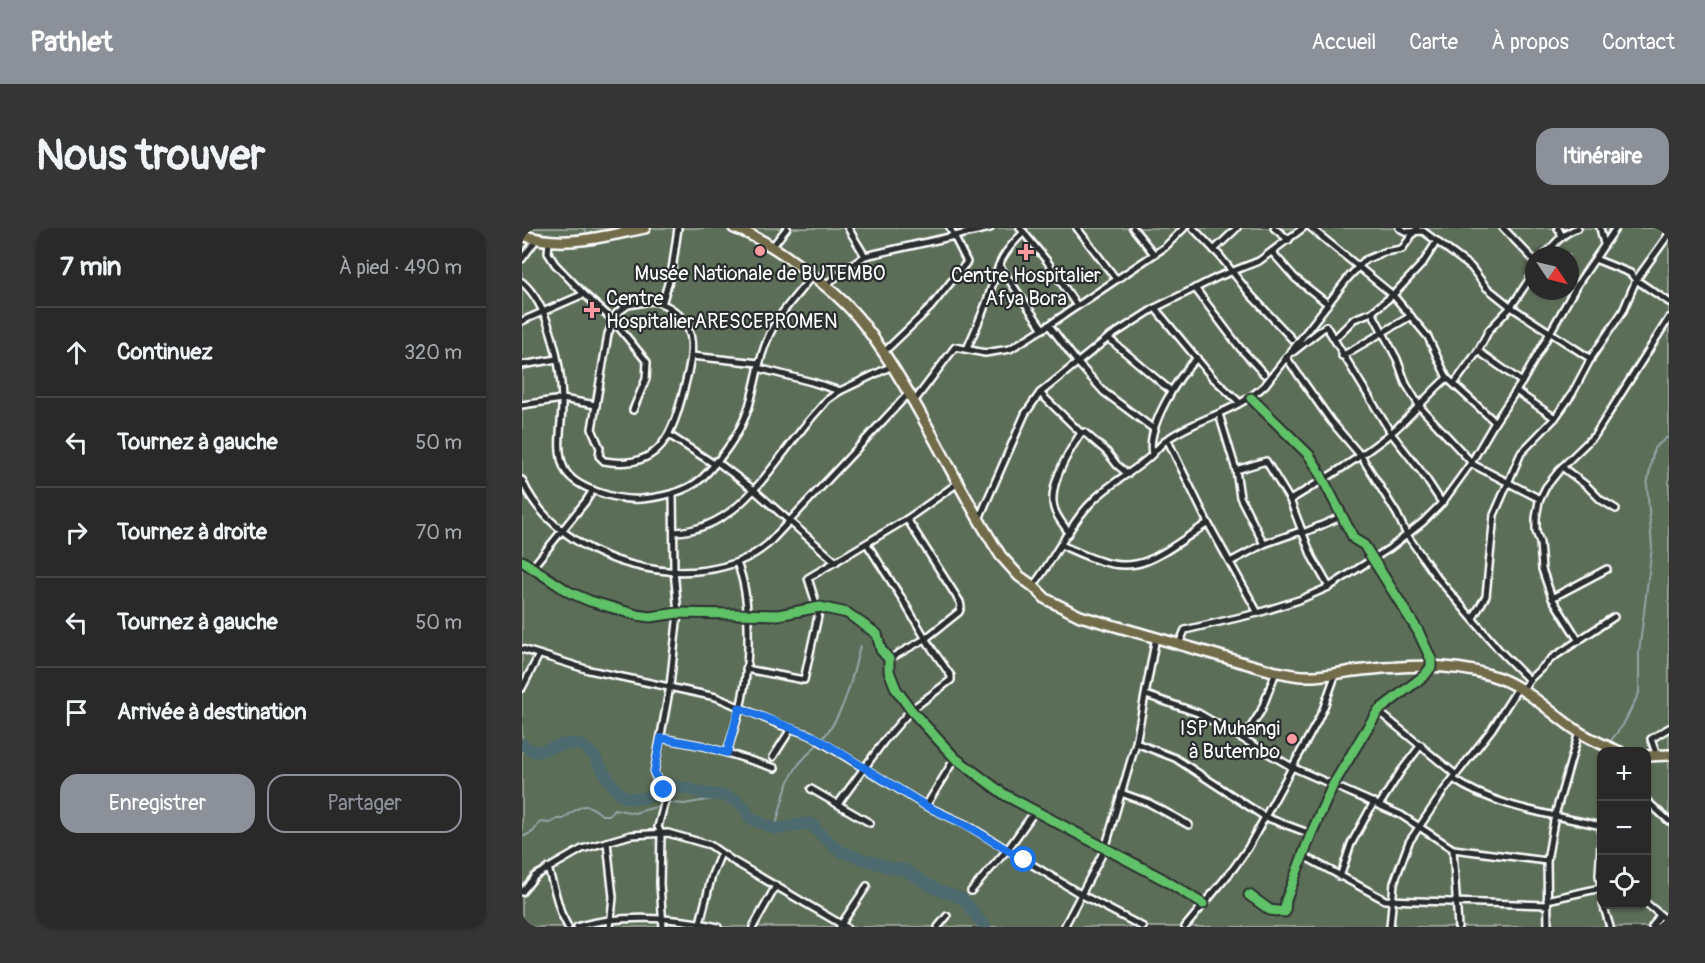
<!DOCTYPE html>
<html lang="fr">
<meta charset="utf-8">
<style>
body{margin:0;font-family:Pangolin,sans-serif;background:#363535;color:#f1f3f6}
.controls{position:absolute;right:18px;bottom:18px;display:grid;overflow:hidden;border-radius:12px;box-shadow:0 2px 4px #0004}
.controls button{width:54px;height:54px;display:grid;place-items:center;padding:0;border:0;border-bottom:2px solid #464546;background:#2a2929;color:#f1f3f6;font:30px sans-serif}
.compass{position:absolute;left:1003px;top:18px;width:54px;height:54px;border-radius:50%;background:#2a2929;box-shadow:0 2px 4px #0004;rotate:125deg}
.stop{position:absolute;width:18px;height:18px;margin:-14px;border:4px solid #1a73e8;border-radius:50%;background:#fff}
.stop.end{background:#1a73e8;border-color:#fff;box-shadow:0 2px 6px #0008}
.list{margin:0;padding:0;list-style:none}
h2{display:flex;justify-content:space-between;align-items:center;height:78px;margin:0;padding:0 24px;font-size:26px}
h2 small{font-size:20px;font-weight:400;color:#a5a6a8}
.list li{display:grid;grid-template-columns:39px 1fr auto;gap:18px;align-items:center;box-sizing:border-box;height:90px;padding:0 24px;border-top:2px solid #464546}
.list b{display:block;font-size:22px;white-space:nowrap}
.list em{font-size:20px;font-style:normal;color:#a5a6a8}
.actions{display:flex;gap:12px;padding:18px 24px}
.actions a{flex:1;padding:14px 0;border:2px solid #8c9099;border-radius:18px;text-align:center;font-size:21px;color:#8c9099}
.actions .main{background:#8c9099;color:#fff}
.icon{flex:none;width:33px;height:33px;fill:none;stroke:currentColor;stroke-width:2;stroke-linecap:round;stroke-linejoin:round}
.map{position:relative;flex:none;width:1147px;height:699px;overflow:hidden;border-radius:18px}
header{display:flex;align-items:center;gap:36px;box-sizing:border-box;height:84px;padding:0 30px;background:#8c9099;color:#fff}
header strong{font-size:28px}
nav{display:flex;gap:33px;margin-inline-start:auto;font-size:21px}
.intro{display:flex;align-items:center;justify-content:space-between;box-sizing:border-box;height:144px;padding:0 36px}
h1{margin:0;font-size:42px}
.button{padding:15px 27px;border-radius:18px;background:#8c9099;color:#fff;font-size:21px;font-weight:700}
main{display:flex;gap:36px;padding:0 36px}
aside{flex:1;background:#2a2929;border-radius:18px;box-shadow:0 2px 4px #0004}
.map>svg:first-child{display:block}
.green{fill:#5b6e58;stroke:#adb6ac;stroke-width:1.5;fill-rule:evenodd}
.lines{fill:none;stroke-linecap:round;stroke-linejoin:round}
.stream{stroke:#94a6a8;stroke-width:2}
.river{stroke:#4d6b6e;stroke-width:12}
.minor-casing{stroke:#fff;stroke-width:10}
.trunk-casing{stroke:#fff;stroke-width:14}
.minor{stroke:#2a2d2e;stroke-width:5}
.trunk{stroke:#736c4b;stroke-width:9}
.cycleway-casing{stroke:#2a2d2e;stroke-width:13}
.cycleway{stroke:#61c268;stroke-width:9}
.route{stroke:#1a73e8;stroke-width:8}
.poi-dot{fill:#ff9aa2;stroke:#2a2d2e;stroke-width:2}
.labels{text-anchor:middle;stroke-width:4.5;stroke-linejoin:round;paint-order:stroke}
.poi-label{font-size:20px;fill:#fff;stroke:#2a2d2e}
</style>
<header>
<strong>Pathlet</strong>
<nav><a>Accueil</a><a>Carte</a><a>À propos</a><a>Contact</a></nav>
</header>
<div class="intro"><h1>Nous trouver</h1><a class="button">Itinéraire</a></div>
<main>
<aside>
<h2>7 min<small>À pied · 490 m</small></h2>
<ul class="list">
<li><svg class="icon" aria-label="ahead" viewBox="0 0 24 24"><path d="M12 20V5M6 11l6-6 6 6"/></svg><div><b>Continuez</b></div><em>320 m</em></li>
<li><svg class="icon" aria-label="left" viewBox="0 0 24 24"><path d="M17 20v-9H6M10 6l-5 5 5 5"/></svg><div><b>Tournez à gauche</b></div><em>50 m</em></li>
<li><svg class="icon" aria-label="right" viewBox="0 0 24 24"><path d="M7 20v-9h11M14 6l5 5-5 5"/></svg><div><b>Tournez à droite</b></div><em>70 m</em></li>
<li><svg class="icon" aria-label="left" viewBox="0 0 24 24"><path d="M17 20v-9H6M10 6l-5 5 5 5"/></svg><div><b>Tournez à gauche</b></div><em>50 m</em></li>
<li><svg class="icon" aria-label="arrive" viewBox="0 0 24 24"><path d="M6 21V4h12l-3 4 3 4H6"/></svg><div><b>Arrivée à destination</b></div></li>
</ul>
<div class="actions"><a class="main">Enregistrer</a><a>Partager</a></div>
</aside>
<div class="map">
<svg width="1147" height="699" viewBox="0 0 1147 699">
<rect width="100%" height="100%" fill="#383737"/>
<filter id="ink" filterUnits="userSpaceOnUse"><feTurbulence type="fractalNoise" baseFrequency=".0167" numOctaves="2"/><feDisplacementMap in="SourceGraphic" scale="12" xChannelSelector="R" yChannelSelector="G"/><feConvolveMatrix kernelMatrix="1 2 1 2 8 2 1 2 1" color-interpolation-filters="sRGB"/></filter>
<g filter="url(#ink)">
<path class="green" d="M0,0H1147V699H0ZM1012,27H1048V63H1012ZM1080,524H1124V676H1080Z"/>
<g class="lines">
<g class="stream">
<polyline points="62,0 65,4 63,10"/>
<polyline points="1087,515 1101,497 1117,465 1117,425 1130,319 1125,257 1132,220 1147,208"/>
<path d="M253,601C259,580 263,554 277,536C290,521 306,508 315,489C327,467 332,442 338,418"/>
<path d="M0,609L11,604L18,594L28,595L35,591H41C58,579 62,571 80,587H87L92,581L112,585L149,575L162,576L191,571H200L205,569"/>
</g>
<path class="river" d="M0,516L13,524C25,522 42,514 54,516C89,524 80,589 135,566C140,563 145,559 151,557L184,566L200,567L214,572L223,580L228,590L253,601L289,595L292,597L293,601L317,623L369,640L383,642L412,660L441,671L463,699"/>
<g class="minor-casing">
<g id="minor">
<polyline points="326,0 343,28"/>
<polyline points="498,0 525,33 555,78"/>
<polyline points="555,0 594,51"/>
<polyline points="611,0 632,26"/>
<polyline points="671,0 698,28 727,65 770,111"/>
<polyline points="752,0 767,12"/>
<polyline points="789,0 871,67 906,109 925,150 973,194"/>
<polyline points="877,0 885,4 901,3 949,39 964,59 989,79 1069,131"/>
<polyline points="981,0 1012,32"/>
<polyline points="1036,0 1040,8"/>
<polyline points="1078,0 1082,16"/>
<polyline points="27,14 26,25 33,36 62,66 91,92 125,134 124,151 111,182"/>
<polyline points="250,19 265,0"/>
<polyline points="692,22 715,0"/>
<polyline points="750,24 773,50 806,76"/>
<path d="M1023,27C1033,15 1041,5 1056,0"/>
<polyline points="0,31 14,12"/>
<polyline points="1073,31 1108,45 1114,52 1147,74"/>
<polyline points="477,37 521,101"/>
<path d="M0,54C28,78 39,136 40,172C41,192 33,220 42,240C51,261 98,273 119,271C141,269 170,263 185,245C201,228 217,206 225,184C234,160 235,134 246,110C256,86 275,67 291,47"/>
<polyline points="303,57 343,28 468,0"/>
<polyline points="673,60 718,120 742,146"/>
<path d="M129,73C144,74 163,88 167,103C173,119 167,141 163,157C151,204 140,243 82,233L77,228L78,220L70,201L86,106L95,85L106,77Z"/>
<polyline points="140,76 150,42 156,0"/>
<polyline points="633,80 690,149 716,173"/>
<polyline points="850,84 875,131 884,156 898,179 952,237 1018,271"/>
<polyline points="0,93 62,66"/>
<polyline points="527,97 555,134 582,164 633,202"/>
<polyline points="586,110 649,163"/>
<polyline points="812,111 832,91 850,84 871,67 901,35 915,13"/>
<path d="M445,121C453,102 462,83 468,64C477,35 479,26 502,4"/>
<polyline points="956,123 1000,154"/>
<polyline points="771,124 804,98 869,205 901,246 920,275"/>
<polyline points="361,125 408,80 445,34 428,0"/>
<polyline points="169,128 237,135"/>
<polyline points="820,128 889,88"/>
<polyline points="764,129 809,193 839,228 875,286 885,307 913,347 978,423 1007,452 1000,463"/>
<polyline points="0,137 35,131"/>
<polyline points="236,140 290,154 318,163"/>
<polyline points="932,156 956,123 967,102 989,79 1012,44"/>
<polyline points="994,163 1033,190"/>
<polyline points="518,165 559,205 562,204 585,224 595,237 606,246"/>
<polyline points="391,175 433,119 463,125 488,121 527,97 643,19 662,0"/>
<polyline points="0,177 40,171 74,177"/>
<polyline points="697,186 714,242 718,269 742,316"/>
<polyline points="147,207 192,236"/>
<polyline points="645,211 686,295 736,385"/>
<path d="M630,226C624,200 656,148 675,130"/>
<polyline points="194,233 232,262 314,334"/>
<polyline points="1040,239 1065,258 1079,272 1094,281"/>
<polyline points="714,242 744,233 768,272 790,329 807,359"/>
<path d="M0,252C35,335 177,374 246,316L386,166"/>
<path d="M768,272C803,251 838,230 869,205C890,188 905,167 925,150"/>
<polyline points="457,291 503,186 518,165 586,110 633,80 696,49 737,33 781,0"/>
<path d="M152,304C213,302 243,247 278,204C286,193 296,183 305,172L318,163L370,138"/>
<path d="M547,305C542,297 535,290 532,280C526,258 547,223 559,205"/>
<path d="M539,317C562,327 588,341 614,336C635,333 668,306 686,295"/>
<polyline points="0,333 47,364 68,373 115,387 128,389 156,385 256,387 298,379 325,385 355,406 359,422 367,431 367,443 374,461 389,482 433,530 483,567 641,651 681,676"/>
<polyline points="708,334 742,316 776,304 781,305 821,288"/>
<polyline points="9,341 64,273 71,262"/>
<path d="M511,358C531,333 544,302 566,278C582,259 605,248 624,232C632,226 638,216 647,210C680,188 713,185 743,157L826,50L843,32L862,24L880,21L895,0"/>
<polyline points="1030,370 1085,341"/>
<polyline points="295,379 286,350 385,291 436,255"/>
<polyline points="951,390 964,368 972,287 999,225 1033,190 1050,166 1069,130 1101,83 1114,52 1147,6"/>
<polyline points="1057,413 1030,370 1020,341 1018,315 1014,303 1014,290 1017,273 1024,259 1040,239 1073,207 1147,90"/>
<polyline points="657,416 663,402 736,385 777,372 807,359 868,320 901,294 920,275 949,235 973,194 1000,154 1055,57 1094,0"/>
<polyline points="0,421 67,442 194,469 258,497 288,507 404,578 445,597 560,667 621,699"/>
<polyline points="367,431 403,411 437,384 439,379 438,374 385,291"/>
<polyline points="224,441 282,452 298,379"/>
<polyline points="1007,452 1030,430 1092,389"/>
<polyline points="0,460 17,427"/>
<polyline points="624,467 676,485 770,539 879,587 931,621 936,699"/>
<polyline points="856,483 934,547"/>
<path d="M139,510L182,518L205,525C210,507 216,490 220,472C228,435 230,370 215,335"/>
<polyline points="722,510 739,483 754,444"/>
<polyline points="614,515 653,530 743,589 789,606"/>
<polyline points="205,525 253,540"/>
<polyline points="1135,528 1129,511 1147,500"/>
<polyline points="251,529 269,501"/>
<path d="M931,551C975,580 1029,586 1079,598"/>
<polyline points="289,561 348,595"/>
<polyline points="599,565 627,575 667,597"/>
<polyline points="1124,572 1147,593"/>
<polyline points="316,576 362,513 389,482 429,452 429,448 408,418 379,369 345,316"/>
<polyline points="858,576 879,543 899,517"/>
<polyline points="404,578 433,530"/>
<polyline points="1080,598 1077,647 1080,667"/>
<polyline points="85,614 91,669 88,699"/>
<polyline points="931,621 1025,633"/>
<polyline points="780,627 863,672 1025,677"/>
<polyline points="26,640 39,685 46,699"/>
<polyline points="818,649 829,616 852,574"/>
<polyline points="449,663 486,621 513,583"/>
<polyline points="0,664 13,648 60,621 109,607 146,605 188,617 211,633 324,699"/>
<polyline points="727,667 748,682 763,684 764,672 789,606 811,557 841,507 856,483 903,447 909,439 909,431 896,403 842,317 832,311 794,238 787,227 729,170"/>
<polyline points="1025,672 1079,660"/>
<polyline points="1124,675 1147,694"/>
<polyline points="1081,676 1088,699"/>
<polyline points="318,698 345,658"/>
<path d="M55,699C95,686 156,689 196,699"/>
<polyline points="141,699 138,656 139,605 136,599 144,569 132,545 148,458 156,385 152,342 151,265"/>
<polyline points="177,699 190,647 199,625"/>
<polyline points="231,699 254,658"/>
<polyline points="416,699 425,688"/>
<polyline points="542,699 583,621 614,515 634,409"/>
<polyline points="663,699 711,641 726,620 795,494 802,479 814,445"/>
<polyline points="868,699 872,655 887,614 923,561 970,501 996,460"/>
<polyline points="1026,699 1025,633 1033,587 1057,504"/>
<polyline points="1130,699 1138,687"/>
</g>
</g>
<g class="trunk-casing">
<g id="trunk">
<path d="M212,0C235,8 255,21 275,36C299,53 324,73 342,97C396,168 430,253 479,328L497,348L511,358L524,371L558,388L754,444C763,445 773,448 782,448C798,449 815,445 832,443C876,438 926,434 968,447C1003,457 1028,485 1057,504C1070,512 1084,518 1098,524"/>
<path d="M0,7C42,21 82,8 123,0"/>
<polyline points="1124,528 1147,527"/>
</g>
</g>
<use href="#minor" class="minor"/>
<use href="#trunk" class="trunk"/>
<g class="cycleway-casing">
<g id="cycleway">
<polyline points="0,333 47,364 68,373 115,387 128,389 156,385 256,387 298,379 325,385 355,406 359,422 367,431 367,443 374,461 389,482 433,530 483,567 641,651 681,676"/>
<polyline points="727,667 748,682 763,684 764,672 789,606 811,557 841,507 856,483 903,447 909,439 909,431 896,403 842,317 832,311 794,238 787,227 729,170"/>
</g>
</g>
<use href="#cycleway" class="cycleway"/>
</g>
</g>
<g class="lines" filter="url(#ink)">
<polyline class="route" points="142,562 132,545 139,510 182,518 205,525 217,480 293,509 404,578 444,597 502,632"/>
</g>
<g class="poi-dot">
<circle cx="238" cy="23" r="6"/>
<path d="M501 15h6v6h6v6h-6v6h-6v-6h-6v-6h6z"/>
<path d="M67 73h6v6h6v6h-6v6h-6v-6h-6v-6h6z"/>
<circle cx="770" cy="511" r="6"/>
</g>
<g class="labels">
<g class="poi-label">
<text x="238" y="52">Musée Nationale de BUTEMBO</text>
<text x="504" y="54">Centre Hospitalier<tspan x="504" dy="23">Afya Bora</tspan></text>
<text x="84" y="77" text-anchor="start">Centre<tspan x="84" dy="23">HospitalierARESCEPROMEN</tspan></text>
<text x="758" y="507" text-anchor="end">ISP Muhangi<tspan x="758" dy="23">à Butembo</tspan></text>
</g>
</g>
</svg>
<div class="controls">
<button>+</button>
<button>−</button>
<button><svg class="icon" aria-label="locate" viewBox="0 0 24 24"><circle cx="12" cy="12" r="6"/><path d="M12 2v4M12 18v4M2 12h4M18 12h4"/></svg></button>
</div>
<svg class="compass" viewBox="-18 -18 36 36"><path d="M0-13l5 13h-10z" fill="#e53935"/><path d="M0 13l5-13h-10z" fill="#a5a6a8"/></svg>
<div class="stop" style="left:502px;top:632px"></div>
<div class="stop end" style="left:142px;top:562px"></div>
</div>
</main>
